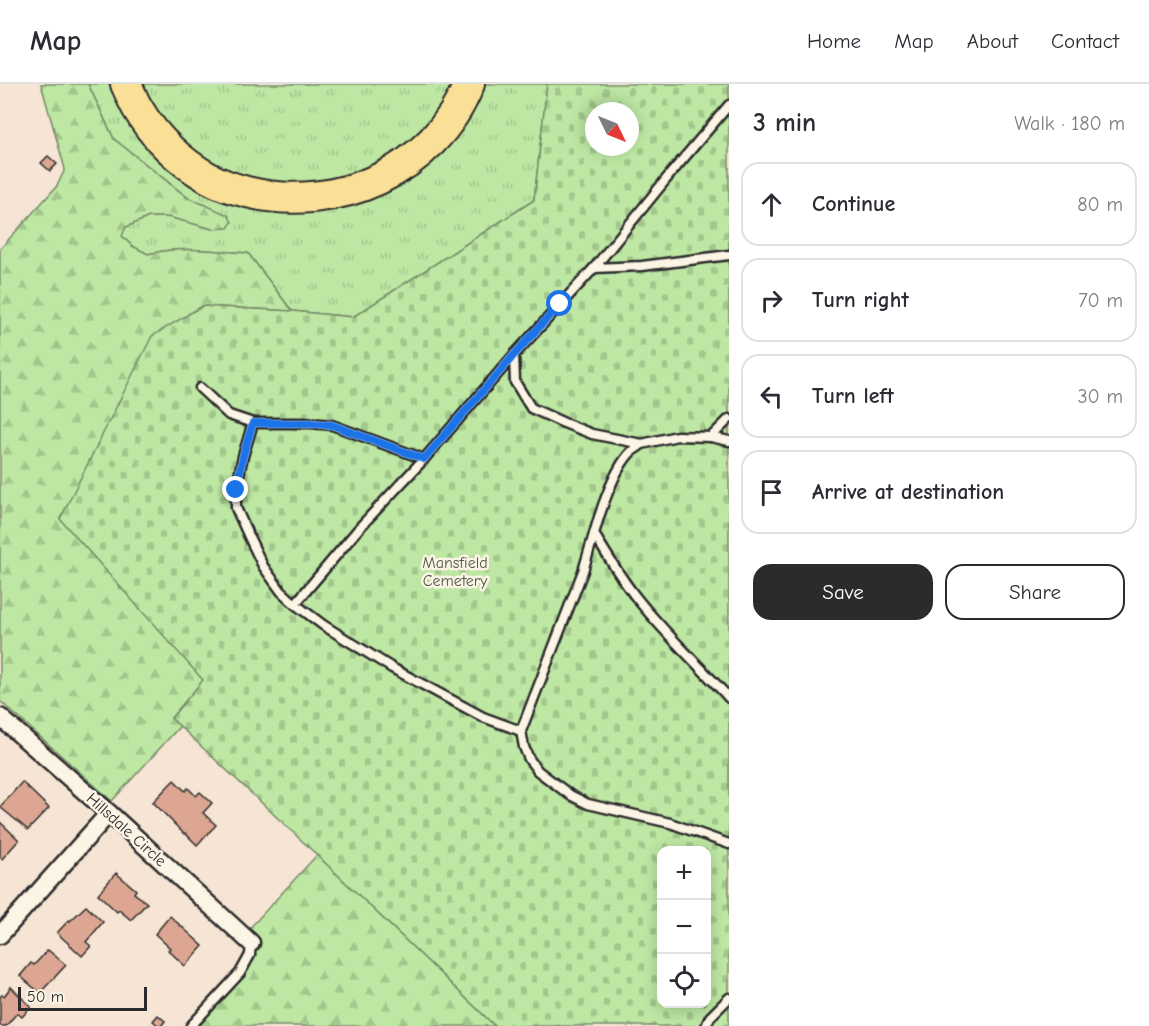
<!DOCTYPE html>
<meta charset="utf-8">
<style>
body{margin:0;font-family:"Comic Neue",sans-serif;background:#f2f2f3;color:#2b2b33}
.controls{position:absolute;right:18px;bottom:18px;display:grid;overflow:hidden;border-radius:12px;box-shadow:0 3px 15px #0003}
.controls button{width:54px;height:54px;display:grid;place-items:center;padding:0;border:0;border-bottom:2px solid #e1e1e2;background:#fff;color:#2b2b33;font:30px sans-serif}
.compass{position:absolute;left:585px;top:18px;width:54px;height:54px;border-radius:50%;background:#fff;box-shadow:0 3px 15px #0003;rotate:133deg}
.scale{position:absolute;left:18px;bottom:15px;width:129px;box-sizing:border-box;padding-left:6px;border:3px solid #2b2b2b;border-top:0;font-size:16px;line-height:21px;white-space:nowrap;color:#2b2b2b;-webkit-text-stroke:4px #fcf5e5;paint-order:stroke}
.stop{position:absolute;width:18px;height:18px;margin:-14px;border:4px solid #1a73e8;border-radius:50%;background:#fff}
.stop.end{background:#1a73e8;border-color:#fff;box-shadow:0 2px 6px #0008}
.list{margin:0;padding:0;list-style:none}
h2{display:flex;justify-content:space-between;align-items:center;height:78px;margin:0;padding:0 24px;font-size:26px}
h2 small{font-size:20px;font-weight:400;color:#7c7c81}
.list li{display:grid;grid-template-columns:39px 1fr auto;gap:18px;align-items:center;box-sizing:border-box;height:84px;margin:0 12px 12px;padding:0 12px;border:2px solid #e1e1e2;border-radius:18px}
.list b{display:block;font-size:22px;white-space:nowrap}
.list em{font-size:20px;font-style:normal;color:#7c7c81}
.actions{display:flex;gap:12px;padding:18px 24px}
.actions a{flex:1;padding:14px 0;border:2px solid #2b2b2b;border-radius:18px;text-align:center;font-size:21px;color:#2b2b2b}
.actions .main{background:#2b2b2b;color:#fff}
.icon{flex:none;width:33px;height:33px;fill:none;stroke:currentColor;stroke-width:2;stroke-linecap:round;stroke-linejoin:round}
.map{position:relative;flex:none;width:729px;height:942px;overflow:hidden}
header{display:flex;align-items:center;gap:36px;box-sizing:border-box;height:84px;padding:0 30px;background:#fff;border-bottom:2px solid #e1e1e2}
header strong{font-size:28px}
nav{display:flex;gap:33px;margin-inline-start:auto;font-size:21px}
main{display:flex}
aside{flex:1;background:#fff}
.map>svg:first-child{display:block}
.grass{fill:url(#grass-tufts);stroke:#748967;stroke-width:1.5}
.forest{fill:url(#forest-firs);stroke:#748967;stroke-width:1.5}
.cemetery{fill:url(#cemetery-stones);stroke:#748967;stroke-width:1.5;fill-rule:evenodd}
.building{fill:#dca692;stroke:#2b2b2b;stroke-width:1.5}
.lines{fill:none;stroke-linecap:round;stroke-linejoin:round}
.lane-casing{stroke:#2b2b2b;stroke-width:13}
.street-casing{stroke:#2b2b2b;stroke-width:21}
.highway-casing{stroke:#2b2b2b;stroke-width:34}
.lane{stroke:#fcf5e5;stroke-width:8}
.street{stroke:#fcf5e5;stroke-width:16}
.highway{stroke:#fadf96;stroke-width:30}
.route{stroke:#1a73e8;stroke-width:8}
.labels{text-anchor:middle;stroke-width:5;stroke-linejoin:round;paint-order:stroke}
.park-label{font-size:16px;fill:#505a49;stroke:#fcf5e5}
.street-label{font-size:16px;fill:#2b2b2b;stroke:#fcf5e5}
</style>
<header>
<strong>Map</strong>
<nav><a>Home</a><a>Map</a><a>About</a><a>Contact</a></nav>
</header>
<main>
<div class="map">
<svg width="729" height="942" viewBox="0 0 729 942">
<defs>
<pattern id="grass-tufts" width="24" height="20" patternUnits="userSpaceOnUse" patternTransform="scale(1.5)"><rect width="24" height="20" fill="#bde7a3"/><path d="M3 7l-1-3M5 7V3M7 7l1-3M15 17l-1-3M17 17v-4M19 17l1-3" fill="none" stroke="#a3c68c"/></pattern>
<pattern id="forest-firs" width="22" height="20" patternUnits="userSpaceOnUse" patternTransform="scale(1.5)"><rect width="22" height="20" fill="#bde7a3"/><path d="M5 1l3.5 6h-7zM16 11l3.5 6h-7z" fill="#a3c68c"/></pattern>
<pattern id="cemetery-stones" width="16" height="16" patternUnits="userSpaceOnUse" patternTransform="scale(1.5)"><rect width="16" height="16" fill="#bde7a3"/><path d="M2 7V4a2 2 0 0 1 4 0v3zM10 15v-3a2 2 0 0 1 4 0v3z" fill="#a3c68c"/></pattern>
</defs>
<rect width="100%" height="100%" fill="#f6e5d4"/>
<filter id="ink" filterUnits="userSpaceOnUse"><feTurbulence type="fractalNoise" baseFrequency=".0167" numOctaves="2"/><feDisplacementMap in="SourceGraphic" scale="12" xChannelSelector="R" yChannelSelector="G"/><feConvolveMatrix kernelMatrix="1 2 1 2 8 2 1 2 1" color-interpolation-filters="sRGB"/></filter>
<g filter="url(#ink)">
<path class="grass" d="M88,0H547L534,116L353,233L292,227L248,169C215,167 180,162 148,170L132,162L121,151L126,143L149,133H168L213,145L227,131L187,113L114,55Z"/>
<g class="forest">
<path d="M41,0H88L114,55L187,113L228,131L232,138L228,144L213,145L168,133H149L126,143L122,152L132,162L148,170C180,162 215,167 248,169L292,227L202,222L60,435L204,596L171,634L180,642L112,717L0,617V165L57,102L65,85Z"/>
<polygon points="317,771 495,942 192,942 252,871 247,847"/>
</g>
<path class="cemetery" d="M547,0H729V942H495L317,771L171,634L203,596L60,435L152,252L202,222L292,227L353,233L534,116ZM594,27H630V63H594ZM662,766H706V920H662Z"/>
<g class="building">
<polygon points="48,72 57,80 50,87 41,79"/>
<polygon points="174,696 185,707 188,704 196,712 200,708 212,719 203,729 216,741 197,761 185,749 184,750 153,718"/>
<polygon points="22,698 49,724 28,746 0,723"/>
<polygon points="0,738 19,756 2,775 0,773"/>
<polygon points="116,789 136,806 134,809 147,819 131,836 119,826 117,828 98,810"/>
<polygon points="86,822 103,838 86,858 91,862 82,872 57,849 69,836 70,837"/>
<polygon points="170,832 203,862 185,882 168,866 170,864 155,850"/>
<polygon points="48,866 66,881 40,909 20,892 31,879 34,881"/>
<polygon points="11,903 31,923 22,933 17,929 6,942 0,942 0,913 2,911 4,912"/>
<polygon points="158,931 165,937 161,942 159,942 153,937"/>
</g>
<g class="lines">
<g class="lane-casing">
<g id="lane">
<polyline points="594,184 672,88 729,21"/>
<polyline points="514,271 515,298 531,324 564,339 592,350 642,360 677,352 711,353 729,335"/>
<polyline points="200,304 229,331 253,339 243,372 236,406 236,424 250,455 263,482 281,507 295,520 323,541 392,584 483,633 521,647"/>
<polyline points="253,339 311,339 332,341 424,375 514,271 594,184 642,182 729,171"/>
<polyline points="711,353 729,357"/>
<path d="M642,360C639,363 634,365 631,368C614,385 600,428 594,450C607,471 620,493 635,512C663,548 698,580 729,614"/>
<polyline points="594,450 583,487 521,647 524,663 529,675 538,687 570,711 588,720 670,739 729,760"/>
<polyline points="295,520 361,442 424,375"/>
<polyline points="191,942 240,889 250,871 251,859"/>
<polyline points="706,942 710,933 729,914"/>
</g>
</g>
<g class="street-casing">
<g id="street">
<polyline points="0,633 109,729 251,859"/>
<polyline points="0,851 109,729"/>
</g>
</g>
<g class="highway-casing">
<path id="highway" d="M126,0C130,8 133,17 138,25C154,53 180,78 209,94C220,100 235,105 247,108C336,130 434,88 469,0"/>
</g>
<use href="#lane" class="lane"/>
<use href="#street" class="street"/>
<use href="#highway" class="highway"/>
</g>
</g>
<g class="lines" filter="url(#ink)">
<polyline class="route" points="236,406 243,372 253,339 311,339 332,341 424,375 514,271 560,220"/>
</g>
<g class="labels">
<g class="park-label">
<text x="455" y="484">Mansfield<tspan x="455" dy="18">Cemetery</tspan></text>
</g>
<g class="street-label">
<text transform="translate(127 745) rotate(42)" y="6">Hillsdale Circle</text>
</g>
</g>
</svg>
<div class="controls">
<button>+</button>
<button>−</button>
<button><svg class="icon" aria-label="locate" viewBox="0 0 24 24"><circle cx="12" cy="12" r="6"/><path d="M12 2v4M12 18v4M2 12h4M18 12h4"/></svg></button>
</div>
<svg class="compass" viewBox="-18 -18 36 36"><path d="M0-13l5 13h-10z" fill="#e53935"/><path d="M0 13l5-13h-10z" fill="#7c7c81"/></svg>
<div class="scale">50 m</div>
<div class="stop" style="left:560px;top:220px"></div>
<div class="stop end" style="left:236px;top:406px"></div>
</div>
<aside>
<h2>3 min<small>Walk · 180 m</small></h2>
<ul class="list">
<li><svg class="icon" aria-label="ahead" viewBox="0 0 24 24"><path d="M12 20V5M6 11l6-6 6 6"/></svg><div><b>Continue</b></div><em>80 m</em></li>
<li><svg class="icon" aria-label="right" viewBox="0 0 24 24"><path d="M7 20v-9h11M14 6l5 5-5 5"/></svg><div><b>Turn right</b></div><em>70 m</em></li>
<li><svg class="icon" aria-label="left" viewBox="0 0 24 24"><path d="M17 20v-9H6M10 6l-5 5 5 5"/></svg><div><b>Turn left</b></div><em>30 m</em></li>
<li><svg class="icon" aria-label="arrive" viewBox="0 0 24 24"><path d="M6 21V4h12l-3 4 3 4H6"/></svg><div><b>Arrive at destination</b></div></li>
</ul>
<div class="actions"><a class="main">Save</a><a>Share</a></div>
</aside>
</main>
